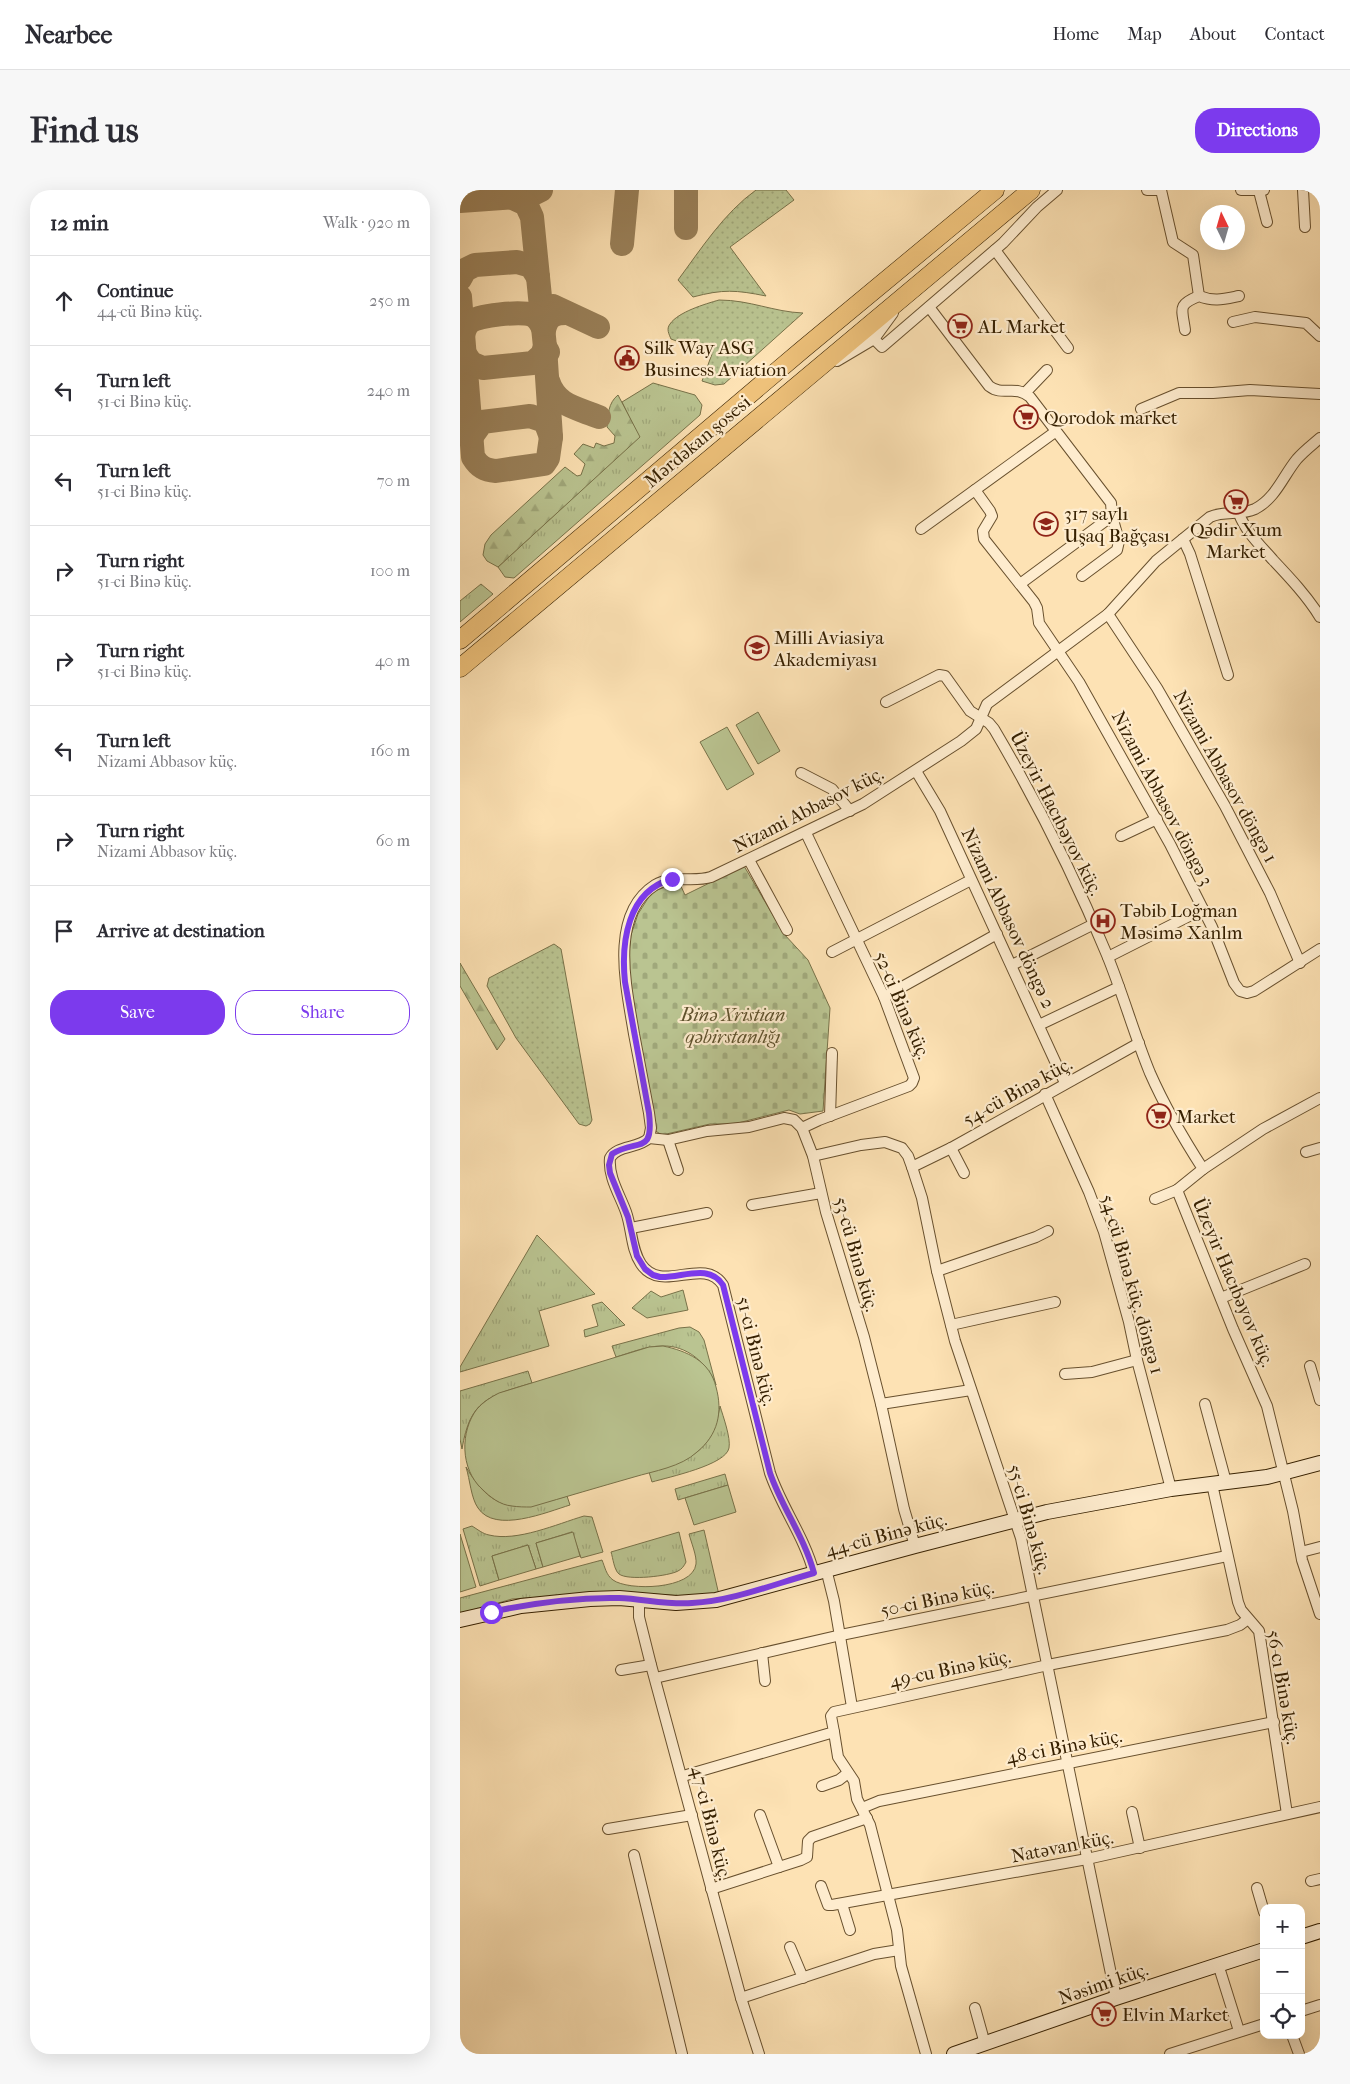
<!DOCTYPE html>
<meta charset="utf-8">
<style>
body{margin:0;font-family:"IM FELL French Canon",serif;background:#f7f7f7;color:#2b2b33}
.controls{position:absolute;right:15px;bottom:15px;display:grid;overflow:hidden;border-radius:10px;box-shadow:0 5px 20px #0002}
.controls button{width:45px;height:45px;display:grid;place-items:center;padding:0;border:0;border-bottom:1px solid #e1e1e2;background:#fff;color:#2b2b33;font:25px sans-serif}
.compass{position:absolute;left:740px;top:15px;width:45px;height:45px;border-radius:50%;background:#fff;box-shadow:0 5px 20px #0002;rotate:355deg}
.stop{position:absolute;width:15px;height:15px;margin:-11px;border:4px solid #7c3aed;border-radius:50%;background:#fff}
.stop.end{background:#7c3aed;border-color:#fff;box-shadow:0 1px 5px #0008}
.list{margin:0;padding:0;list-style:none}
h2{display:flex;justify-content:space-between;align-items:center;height:65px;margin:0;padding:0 20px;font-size:21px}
h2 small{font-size:16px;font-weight:400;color:#7c7c81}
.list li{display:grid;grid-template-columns:32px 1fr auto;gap:15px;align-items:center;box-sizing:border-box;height:90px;padding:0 20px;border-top:1px solid #e1e1e2}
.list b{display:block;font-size:19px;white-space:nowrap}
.list p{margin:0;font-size:16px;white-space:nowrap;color:#7c7c81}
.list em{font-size:16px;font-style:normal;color:#7c7c81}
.actions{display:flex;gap:10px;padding:15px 20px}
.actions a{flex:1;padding:11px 0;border:1px solid #7c3aed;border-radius:20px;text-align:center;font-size:18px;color:#7c3aed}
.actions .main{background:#7c3aed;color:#fff}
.icon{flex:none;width:28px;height:28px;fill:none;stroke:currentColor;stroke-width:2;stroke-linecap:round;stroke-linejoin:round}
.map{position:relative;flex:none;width:860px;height:1864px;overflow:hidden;border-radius:20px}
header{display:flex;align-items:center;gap:30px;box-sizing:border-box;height:70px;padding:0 25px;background:#fff;border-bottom:1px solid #e1e1e2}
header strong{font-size:24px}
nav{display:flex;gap:28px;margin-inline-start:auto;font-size:18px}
.intro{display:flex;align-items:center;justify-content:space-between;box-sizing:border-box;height:120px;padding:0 30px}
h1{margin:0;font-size:35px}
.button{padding:12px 22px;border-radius:20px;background:#7c3aed;color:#fff;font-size:18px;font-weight:700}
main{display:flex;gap:30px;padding:0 30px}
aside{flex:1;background:#fff;border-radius:20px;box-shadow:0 5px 20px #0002}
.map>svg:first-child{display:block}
.grass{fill:url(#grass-tufts);stroke:#787249}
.forest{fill:url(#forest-firs);stroke:#787249}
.cemetery{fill:url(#cemetery-stones);stroke:#787249}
.park{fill:url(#park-dots);stroke:#787249}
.pitch{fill:#bac491;stroke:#787249}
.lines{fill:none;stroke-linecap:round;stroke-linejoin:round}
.taxiway{stroke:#9a815a;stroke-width:24}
.street-casing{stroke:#68502e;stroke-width:12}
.secondary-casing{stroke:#362001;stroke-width:16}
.highway-casing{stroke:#362001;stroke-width:19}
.street{stroke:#feecce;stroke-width:10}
.secondary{stroke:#feecce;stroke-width:14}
.highway{stroke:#eec17a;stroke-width:18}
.route{stroke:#7c3aed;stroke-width:6}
.labels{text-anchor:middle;stroke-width:4.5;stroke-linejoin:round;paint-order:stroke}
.poi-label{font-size:19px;fill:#362001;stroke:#feecce;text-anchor:start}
.street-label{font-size:19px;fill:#362001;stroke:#feecce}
.park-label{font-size:19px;font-style:italic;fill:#5e512c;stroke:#feecce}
</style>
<header>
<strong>Nearbee</strong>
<nav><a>Home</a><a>Map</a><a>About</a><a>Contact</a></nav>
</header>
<div class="intro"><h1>Find us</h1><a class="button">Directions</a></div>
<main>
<aside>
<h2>12 min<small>Walk · 920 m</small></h2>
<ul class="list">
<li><svg class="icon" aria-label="ahead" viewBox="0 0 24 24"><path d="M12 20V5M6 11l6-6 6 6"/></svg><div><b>Continue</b><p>44-cü Binə küç.</p></div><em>250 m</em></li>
<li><svg class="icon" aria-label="left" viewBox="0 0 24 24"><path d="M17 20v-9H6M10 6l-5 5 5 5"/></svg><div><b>Turn left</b><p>51-ci Binə küç.</p></div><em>240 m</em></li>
<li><svg class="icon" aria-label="left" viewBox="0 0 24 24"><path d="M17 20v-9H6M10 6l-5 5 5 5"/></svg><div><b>Turn left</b><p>51-ci Binə küç.</p></div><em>70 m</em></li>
<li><svg class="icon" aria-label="right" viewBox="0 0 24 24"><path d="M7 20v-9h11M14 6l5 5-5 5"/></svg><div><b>Turn right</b><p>51-ci Binə küç.</p></div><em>100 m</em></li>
<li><svg class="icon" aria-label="right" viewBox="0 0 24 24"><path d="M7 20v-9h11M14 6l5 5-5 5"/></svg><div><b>Turn right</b><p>51-ci Binə küç.</p></div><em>40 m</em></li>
<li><svg class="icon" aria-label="left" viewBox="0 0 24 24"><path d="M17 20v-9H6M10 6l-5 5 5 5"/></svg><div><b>Turn left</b><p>Nizami Abbasov küç.</p></div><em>160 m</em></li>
<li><svg class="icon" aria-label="right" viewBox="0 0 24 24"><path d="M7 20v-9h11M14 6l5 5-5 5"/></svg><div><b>Turn right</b><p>Nizami Abbasov küç.</p></div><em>60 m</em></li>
<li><svg class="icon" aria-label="arrive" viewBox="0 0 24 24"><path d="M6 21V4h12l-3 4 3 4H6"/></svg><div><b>Arrive at destination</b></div></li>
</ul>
<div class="actions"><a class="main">Save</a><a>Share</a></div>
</aside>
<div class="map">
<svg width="860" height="1864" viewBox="0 0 860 1864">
<defs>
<pattern id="grass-tufts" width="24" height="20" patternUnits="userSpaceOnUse" patternTransform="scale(1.25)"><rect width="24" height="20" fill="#bac491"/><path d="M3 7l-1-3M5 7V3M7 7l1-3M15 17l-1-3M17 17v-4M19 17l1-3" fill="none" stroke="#a0a87b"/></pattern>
<pattern id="forest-firs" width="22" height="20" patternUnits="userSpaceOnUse" patternTransform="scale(1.25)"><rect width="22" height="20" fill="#bac491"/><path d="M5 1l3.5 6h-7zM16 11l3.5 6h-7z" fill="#a0a87b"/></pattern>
<pattern id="cemetery-stones" width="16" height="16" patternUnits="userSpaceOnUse" patternTransform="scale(1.25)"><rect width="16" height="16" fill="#bac491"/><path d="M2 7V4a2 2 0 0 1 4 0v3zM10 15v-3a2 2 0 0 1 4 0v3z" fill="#a0a87b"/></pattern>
<pattern id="park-dots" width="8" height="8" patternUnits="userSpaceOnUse" patternTransform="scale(1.25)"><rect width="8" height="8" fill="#bac491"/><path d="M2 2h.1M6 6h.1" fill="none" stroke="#a0a87b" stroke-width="1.8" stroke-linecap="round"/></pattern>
</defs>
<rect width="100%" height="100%" fill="#fde2b4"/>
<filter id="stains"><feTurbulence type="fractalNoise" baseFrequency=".004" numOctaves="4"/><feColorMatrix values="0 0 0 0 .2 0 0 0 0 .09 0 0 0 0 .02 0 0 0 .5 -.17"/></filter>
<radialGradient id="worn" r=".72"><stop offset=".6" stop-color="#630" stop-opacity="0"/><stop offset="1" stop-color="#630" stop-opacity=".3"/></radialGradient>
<g class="grass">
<polygon points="193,193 235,205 242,215 240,225 54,388 45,387 38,377 179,247 162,212"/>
<polygon points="21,394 33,404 0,432 0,411"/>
<polygon points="77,1045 135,1104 79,1121 89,1156 0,1182 0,1177"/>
<polygon points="223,1100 228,1120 187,1128 172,1118 191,1101 201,1107"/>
<polygon points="142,1112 165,1135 125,1147 124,1140 138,1136 132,1115"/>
<path d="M230,1137L239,1142L244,1150L256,1195C247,1173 227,1155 202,1156C186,1156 170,1163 156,1167L152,1156L219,1138Z"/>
<path d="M68,1181L72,1193C28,1206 10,1210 2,1259L0,1249V1201Z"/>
<path d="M260,1216C263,1226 271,1248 269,1258C266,1275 209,1287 192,1292L189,1282C231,1270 252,1262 260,1216Z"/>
<path d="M6,1277C35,1326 59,1320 107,1306L110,1315C87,1322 35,1344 18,1318C11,1308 10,1290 6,1277Z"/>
<polygon points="265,1284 268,1295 218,1310 215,1299"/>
<path d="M124,1326L132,1327L143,1362L121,1368L112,1342L76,1353L83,1377L76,1379L68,1355L32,1366L39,1390L20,1396L3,1339L12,1336C17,1339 23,1344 29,1345C57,1352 97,1334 124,1326Z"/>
<path d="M244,1340L259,1405L227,1406L159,1402L52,1409L0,1424V1408L142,1370C145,1377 146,1385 153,1390C168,1401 233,1400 236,1374C237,1366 231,1352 229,1344Z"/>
<path d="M219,1342L226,1372C224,1376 222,1379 218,1381C209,1386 168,1391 159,1384C154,1380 153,1368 151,1362Z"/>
</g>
<g class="forest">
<path d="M158,205L180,247L38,377L27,371L23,365L25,354L31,345L105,277L117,286L121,285L125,274L114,264L123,254L134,258L136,253L144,256L154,253L155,246L147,237C148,225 148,213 158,205Z"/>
<polygon points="0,773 45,849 37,860 0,796"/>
</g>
<polygon class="cemetery" points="284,676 324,744 348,770 370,818 363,921 340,924 329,920 274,934 250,934 202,945 194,940 169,789 169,763 171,745 178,724 192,702 219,692 225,705"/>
<g class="park">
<path d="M296,0H326L334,10L270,57L306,106C276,100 263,99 233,107L218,90C241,59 264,23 296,0Z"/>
<path d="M259,110C290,110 314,122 343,123L264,194L255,195L242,191L252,164L211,149C209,144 206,139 210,134C218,122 245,114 259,110Z"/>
<polygon points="94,754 101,759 132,930 130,934 126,936 119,934 56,848 27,796 29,788"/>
</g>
<g class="pitch">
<polygon points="298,522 320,561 298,574 276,535"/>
<polygon points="267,537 294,584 267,600 240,552"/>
<path d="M203,1156C227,1161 250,1171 256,1197C263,1222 258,1245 237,1262C221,1277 194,1281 174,1287C139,1297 105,1307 71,1317C65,1317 58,1317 52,1316C40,1315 30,1307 22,1299C0,1279 0,1241 17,1219C23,1212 31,1207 39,1203L189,1157Z"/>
<polygon points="268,1295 276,1322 234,1335 225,1308"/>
<polygon points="113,1342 120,1366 83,1377 76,1353"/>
<polygon points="0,1344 16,1397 0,1402"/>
<polygon points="68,1355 76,1379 39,1390 32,1366"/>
</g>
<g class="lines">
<g class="taxiway">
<polyline points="226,0 226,38"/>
<polyline points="0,11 69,6 81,0"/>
<polyline points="162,54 167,0"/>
<polyline points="0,89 5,80 15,75 57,72 71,76 78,87"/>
<path d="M0,107L13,267C19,277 25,280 36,281L84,274L88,268L91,247L85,157L72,27L66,14L53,8"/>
<polyline points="93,116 138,137"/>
<path d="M3,146C4,141 5,136 10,132C18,125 61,121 72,125C79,128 81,134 84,140C87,127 93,123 106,123"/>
<polyline points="3,169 4,163 11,173 23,178 73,173 82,165 85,157 88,162"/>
<path d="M88,191C96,216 117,218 139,227"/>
<polyline points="6,239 12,246 22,232 70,226 85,231 91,247"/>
</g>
<g class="street-casing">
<g id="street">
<polyline points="687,0 697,0"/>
<polyline points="701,0 713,52 733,65 739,106"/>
<polyline points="781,0 804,0"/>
<polyline points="843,0 845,37"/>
<polyline points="799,1 807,32"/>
<polyline points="535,60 608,158"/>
<path d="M469,117L529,196C543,207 555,194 570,207L651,313L652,326L560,394"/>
<polyline points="773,132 795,127 846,133 860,146"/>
<path d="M725,140C722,118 717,115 739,106C754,112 764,109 779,106"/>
<polyline points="414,149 422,157 543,53 577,17 597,0"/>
<polyline points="377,171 414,149 433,123"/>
<polyline points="565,203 587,180"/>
<polyline points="681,219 719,203 753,203 790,200 860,204"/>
<polyline points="515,300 530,321 532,326 523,341 524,349 574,412 577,418 579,433 619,492 710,654 752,737 774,793 780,801 787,803 794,801 860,759"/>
<path d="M779,324C786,342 800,355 813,370C830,388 847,406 860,427"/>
<polyline points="461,339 595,242"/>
<polyline points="723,349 730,364 768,485"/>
<polyline points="622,386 657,360 659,351 652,326"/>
<polyline points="648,424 697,498 765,616 810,703 840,773"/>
<path d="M426,512L479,485L485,486L510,521L529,533L534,539C577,612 615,687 647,765C663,804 674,844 690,883C705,917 723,948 743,979L717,1000L773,1139L807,1216L833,1321L842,1370L860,1424"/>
<polyline points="456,581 480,621 605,893"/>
<polyline points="341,583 372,599 390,621"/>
<polyline points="661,646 697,629"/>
<polyline points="289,670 327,740"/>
<polyline points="372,762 511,690"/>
<polyline points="648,767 743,719"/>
<polyline points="552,775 634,734"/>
<polyline points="424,807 537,744"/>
<polyline points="579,835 659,797"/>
<polyline points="585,904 629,1002 644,1042 669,1132 677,1170 711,1299"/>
<polyline points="370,926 372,863"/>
<polyline points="342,938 359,930 449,896 452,893 454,888 424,807 346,643"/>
<path d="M189,948L191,938L189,923C184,896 179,870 174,844C167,800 148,725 195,695C213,684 232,693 251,687L403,614L501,551L516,539L527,514L648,424L696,371L750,327C765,320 780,326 795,319C816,308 823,286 837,269C844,261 852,255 860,248"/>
<polyline points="189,948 208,950 247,941 289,937 324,928 334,930 342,938 353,966 366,1022 404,1147 421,1214 444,1319 455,1356"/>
<path d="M189,948C178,959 157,955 150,968C148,987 160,1005 166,1022C172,1039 171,1059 181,1074C202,1105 243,1065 263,1095L310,1283C322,1318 344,1346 354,1383"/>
<polyline points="208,950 218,980"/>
<polyline points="491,958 504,983"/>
<polyline points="846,962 860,958"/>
<polyline points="353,966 401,955 425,952 442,958 448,966 452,977 462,1008 477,1081 495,1151 561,1348 656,1808"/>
<polyline points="452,977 491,958 679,853"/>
<polyline points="743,979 803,939 860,908"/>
<polyline points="695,1009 717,1000"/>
<polyline points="292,1015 361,1003"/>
<polyline points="171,1038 247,1023"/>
<polyline points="477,1081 576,1047 588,1041"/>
<polyline points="761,1108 845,1074"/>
<polyline points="491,1135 595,1112"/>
<polyline points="850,1176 860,1210"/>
<polyline points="605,1184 632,1182 677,1170"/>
<polyline points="421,1214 511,1200"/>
<polyline points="745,1214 766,1292"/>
<polyline points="752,1294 778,1412 781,1420 799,1441 827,1624"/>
<polyline points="841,1362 860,1357"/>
<polyline points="366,1379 374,1411 392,1517"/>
<polyline points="179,1409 179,1427 191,1475 281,1808 299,1864"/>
<polyline points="302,1463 305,1491"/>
<polyline points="161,1480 191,1475"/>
<polyline points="195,1488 381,1445 767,1366"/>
<polyline points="374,1542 378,1567 394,1591 397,1609 410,1635 437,1740 441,1776 466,1864"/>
<polyline points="223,1586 374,1542 371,1526 374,1522 588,1475 767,1440 780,1435 788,1429"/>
<polyline points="362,1596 379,1590 388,1583"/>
<polyline points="402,1618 419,1611 814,1532"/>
<polyline points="672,1622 680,1658"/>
<polyline points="300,1625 319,1677"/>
<polyline points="148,1639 232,1625"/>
<polyline points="174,1665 222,1864"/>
<polyline points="851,1691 860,1689"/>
<polyline points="361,1696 368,1715 372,1715 627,1669 860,1617"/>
<polyline points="797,1698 804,1722"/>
<polyline points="251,1699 341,1670 347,1667 348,1651 352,1647 407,1628"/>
<polyline points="382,1714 390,1740"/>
<polyline points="330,1757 343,1788"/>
<polyline points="758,1774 779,1841"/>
<polyline points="281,1808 414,1764 439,1760"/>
<polyline points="515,1818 525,1854"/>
<polyline points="841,1821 860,1815"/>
<polyline points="832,1845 839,1864"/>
<polyline points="710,1864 804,1834"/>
</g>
</g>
<g class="secondary-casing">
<g id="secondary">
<polyline points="0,1430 61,1416 130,1409 159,1408 216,1413 256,1410 455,1356 587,1322 711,1299 807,1287 860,1273"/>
<polyline points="841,1747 860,1741"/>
<polyline points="494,1864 656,1808 804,1760"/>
</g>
</g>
<g class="highway-casing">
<g id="highway">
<polyline points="0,450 342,160 535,0"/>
<polyline points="0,478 571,0"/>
</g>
</g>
<use href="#street" class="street"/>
<use href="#secondary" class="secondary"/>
<use href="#highway" class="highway"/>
</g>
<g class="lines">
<path class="route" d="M31,1422C73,1413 117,1407 159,1408C184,1409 208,1415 232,1413C273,1411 314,1394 354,1383C344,1346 322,1318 310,1283L263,1095C249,1073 222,1088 200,1087L193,1085L185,1079L177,1066L168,1027L150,983L149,975L152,964C177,948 194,966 189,923L165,792C161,753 167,701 212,689"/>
</g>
<defs>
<g id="supermarket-ring" transform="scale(1.25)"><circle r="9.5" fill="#feecce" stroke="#8f2418" stroke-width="1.5"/><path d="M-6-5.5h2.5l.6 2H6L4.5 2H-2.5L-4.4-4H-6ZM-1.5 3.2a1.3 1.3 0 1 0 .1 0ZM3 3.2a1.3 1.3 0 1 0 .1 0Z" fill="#8f2418"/></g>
<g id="civic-ring" transform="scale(1.25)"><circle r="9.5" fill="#feecce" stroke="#8f2418" stroke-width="1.5"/><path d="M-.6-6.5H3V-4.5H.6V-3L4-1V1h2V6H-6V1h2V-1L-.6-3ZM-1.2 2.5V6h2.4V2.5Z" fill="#8f2418"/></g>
<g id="school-ring" transform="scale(1.25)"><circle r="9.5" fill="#feecce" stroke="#8f2418" stroke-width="1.5"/><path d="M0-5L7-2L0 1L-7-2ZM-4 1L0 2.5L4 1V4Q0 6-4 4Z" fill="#8f2418"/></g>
<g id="university-ring" transform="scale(1.25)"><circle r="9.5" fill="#feecce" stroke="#8f2418" stroke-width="1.5"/><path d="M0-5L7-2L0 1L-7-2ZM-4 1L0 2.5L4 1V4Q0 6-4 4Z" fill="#8f2418"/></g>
<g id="hospital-ring" transform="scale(1.25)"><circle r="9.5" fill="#feecce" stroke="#8f2418" stroke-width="1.5"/><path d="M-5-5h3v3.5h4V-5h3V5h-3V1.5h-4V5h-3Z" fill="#8f2418"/></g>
</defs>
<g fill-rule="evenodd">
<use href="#supermarket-ring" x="500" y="136"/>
<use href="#civic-ring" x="167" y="168"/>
<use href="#supermarket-ring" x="566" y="227"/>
<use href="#supermarket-ring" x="776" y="312"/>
<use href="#school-ring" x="586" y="334"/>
<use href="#university-ring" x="297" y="458"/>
<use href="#hospital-ring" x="643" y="731"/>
<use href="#supermarket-ring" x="699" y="926"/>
<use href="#supermarket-ring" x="644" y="1824"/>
</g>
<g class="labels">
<g class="poi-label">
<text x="518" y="143">AL Market</text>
<text x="184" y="164">Silk Way ASG<tspan x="184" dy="22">Business Aviation</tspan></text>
<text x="584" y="234">Qorodok market</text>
<text x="604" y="330">317 saylı<tspan x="604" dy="22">Uşaq Bağçası</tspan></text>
<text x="776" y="346" text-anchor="middle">Qədir Xum<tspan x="776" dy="22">Market</tspan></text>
<text x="314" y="454">Milli Aviasiya<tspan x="314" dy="22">Akademiyası</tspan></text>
<text x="660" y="727">Təbib Loğman<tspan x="660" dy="22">Məsimə Xanlm</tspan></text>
<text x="716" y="933">Market</text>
<text x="662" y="1831">Elvin Market</text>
</g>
<g class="street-label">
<text transform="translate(237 251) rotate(-40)" y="7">Mərdəkan şosesi</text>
<text transform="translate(766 586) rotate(61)" y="7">Nizami Abbasov döngə 1</text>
<text transform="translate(703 608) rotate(62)" y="7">Nizami Abbasov döngə 3</text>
<text transform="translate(348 619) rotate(-27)" y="7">Nizami Abbasov küç.</text>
<text transform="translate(597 623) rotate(63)" y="7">Üzeyir Hacıbəyov küç.</text>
<text transform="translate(549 728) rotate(65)" y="7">Nizami Abbasov döngə 2</text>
<text transform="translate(443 815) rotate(67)" y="7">52-ci Binə küç.</text>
<text transform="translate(557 901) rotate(-29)" y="7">54-cü Binə küç.</text>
<text transform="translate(397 1064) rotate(74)" y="7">53-cü Binə küç.</text>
<text transform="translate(774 1092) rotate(67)" y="7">Üzeyir Hacıbəyov küç.</text>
<text transform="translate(673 1094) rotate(74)" y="7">54-cü Binə küç. döngə 1</text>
<text transform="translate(297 1161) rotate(76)" y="7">51-ci Binə küç.</text>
<text transform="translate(570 1329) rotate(74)" y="7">55-ci Binə küç.</text>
<text transform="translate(426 1344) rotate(-15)" y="7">44-cü Binə küç.</text>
<text transform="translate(477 1408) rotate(-12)" y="7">50-ci Binə küç.</text>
<text transform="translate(490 1478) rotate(-12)" y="7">49-cu Binə küç.</text>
<text transform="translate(824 1497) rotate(80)" y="7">56-cı Binə küç.</text>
<text transform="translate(604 1556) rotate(-11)" y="7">48-ci Binə küç.</text>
<text transform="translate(252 1633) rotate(76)" y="7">47-ci Binə küç.</text>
<text transform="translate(602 1656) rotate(-11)" y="7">Natəvan küç.</text>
<text transform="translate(643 1793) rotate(-19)" y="7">Nəsimi küç.</text>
</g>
<g class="park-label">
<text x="273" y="831">Binə Xristian<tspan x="273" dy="22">qəbirstanlığı</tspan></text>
</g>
</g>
<rect width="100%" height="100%" filter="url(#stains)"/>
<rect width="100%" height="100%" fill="url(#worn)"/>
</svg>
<div class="controls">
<button>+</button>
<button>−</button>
<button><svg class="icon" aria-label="locate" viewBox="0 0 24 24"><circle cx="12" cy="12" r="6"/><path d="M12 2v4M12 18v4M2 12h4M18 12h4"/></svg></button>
</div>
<svg class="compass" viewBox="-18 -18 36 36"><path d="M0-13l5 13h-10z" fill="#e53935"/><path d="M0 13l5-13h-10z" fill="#7c7c81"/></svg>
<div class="stop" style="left:31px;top:1422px"></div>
<div class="stop end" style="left:212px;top:689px"></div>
</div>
</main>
